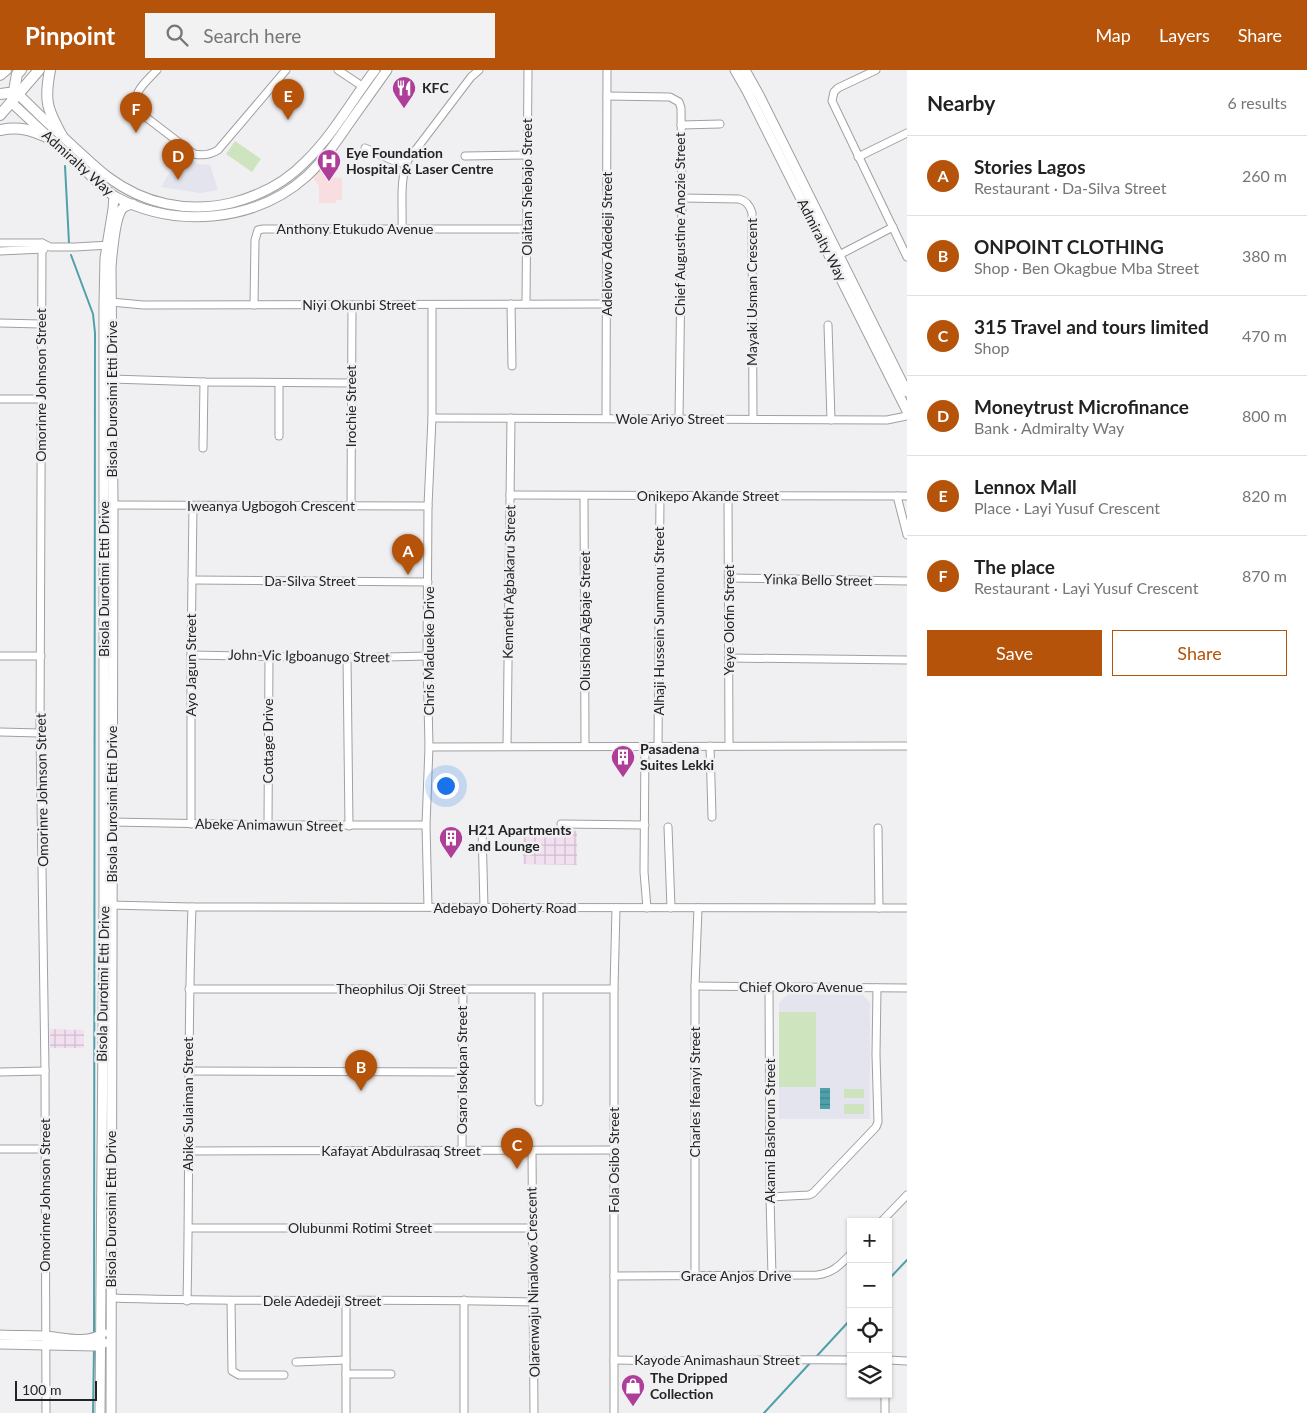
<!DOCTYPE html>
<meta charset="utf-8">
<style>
body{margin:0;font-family:Lato,sans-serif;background:#f2f2f2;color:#222}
.controls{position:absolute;right:15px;bottom:15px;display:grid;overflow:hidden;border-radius:0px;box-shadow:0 1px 4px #0004}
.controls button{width:45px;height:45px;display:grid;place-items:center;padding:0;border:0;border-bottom:1px solid #e0e0e0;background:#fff;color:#222;font:25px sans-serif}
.scale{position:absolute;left:15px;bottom:12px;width:82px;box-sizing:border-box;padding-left:5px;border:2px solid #232424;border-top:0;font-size:14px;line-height:18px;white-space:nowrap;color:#232424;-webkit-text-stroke:4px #f0f0f2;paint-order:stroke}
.you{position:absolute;left:445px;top:715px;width:18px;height:18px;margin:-12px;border:4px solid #fff;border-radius:50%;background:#1a73e8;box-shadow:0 0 0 8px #1a73e833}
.badge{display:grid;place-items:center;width:32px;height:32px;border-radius:50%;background:#b45309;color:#fff;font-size:16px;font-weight:700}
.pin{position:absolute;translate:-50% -41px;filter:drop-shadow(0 1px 2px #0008)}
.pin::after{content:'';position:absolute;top:26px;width:18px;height:15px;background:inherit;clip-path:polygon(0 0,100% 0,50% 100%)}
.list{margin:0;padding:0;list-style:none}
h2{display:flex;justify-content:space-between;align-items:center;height:65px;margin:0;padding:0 20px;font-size:21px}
h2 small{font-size:16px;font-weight:400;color:#767676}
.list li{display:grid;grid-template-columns:32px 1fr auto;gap:15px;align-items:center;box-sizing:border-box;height:80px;padding:0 20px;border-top:1px solid #e0e0e0}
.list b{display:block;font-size:19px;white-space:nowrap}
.list p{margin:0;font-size:16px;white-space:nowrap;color:#767676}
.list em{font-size:16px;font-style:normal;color:#767676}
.actions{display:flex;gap:10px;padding:15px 20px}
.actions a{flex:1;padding:11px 0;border:1px solid #b45309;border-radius:0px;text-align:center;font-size:18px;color:#b45309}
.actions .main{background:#b45309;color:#fff}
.icon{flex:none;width:28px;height:28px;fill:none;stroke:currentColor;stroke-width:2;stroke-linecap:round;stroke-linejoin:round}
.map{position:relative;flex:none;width:907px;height:1343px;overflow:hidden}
header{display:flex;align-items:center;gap:30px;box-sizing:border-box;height:70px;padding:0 25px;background:#b45309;color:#fff}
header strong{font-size:24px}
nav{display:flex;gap:28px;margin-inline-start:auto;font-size:18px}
.search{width:350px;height:45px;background:#f2f2f2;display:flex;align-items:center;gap:12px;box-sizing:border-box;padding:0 18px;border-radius:0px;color:#767676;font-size:19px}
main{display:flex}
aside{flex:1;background:#fff}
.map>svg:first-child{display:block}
.built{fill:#e3e4ed}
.industrial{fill:url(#industrial-grid)}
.medical{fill:#f9dee1}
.park{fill:#cee4be}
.water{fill:url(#water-rules)}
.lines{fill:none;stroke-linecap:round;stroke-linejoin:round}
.stream{stroke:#4fa1a9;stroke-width:2}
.minor-casing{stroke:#a0a0a2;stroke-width:9}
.major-casing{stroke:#a0a0a2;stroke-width:11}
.highway-casing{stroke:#a0a0a2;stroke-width:12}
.minor{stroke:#fff;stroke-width:7}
.major{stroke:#fff;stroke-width:9}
.highway{stroke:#fff;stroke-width:10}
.labels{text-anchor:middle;stroke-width:5;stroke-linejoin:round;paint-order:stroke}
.poi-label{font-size:14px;font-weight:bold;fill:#232424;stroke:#f0f0f2;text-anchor:start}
.street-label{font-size:14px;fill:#232424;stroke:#f0f0f2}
</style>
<header>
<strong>Pinpoint</strong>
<div class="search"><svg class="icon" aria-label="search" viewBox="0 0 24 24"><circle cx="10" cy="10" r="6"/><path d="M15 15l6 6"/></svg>Search here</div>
<nav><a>Map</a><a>Layers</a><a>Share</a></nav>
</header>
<main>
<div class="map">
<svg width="907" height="1343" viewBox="0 0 907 1343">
<defs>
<pattern id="industrial-grid" width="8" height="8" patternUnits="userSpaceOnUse" patternTransform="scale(1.25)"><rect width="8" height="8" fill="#f2dff0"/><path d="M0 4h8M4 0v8" fill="none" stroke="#cfbfce"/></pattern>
<pattern id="water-rules" width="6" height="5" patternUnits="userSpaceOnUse" patternTransform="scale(1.25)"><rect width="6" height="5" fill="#4fa1a9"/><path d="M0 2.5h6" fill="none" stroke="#418389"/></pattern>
</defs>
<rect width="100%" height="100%" fill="#f0f0f2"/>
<g class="built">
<polygon points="181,83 197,94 210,95 218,120 200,123 161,117"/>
<polygon points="788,924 863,925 870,933 870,1049 779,1049 779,933"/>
</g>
<g class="industrial">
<polygon points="523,758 555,758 555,765 564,760 577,761 577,795 523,794"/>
<polygon points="50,959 84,960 84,978 50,978"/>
</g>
<polygon class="medical" points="319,96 331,107 342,108 342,130 336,130 336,133 319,133 319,116 311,105"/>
<g class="park">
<polygon points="235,71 261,89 252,102 226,84"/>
<rect x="779" y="942" width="37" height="75"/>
<rect x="844" y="1019" width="20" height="9"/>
<rect x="844" y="1034" width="20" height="10"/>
</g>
<rect class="water" x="820" y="1018" width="10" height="21"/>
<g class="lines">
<g class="stream">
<polyline points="65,96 69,173"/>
<polyline points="71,185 93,244 95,263 94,1263"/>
<polyline points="888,1210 907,1190"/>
<polyline points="815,1288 851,1249"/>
<polyline points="93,1343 94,1278"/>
<polyline points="764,1343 811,1292"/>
</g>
<g class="minor-casing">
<g id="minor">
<path d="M157,0C146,12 130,23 138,41L194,84C203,86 210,85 218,80L286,0"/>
<polyline points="338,0 362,16"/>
<polyline points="876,0 838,18 834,22 832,31 907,187"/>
<polyline points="607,26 670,27 679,32 681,38 682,128 679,349"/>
<polyline points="681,55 720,54"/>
<polyline points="365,78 394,91 406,94"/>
<polyline points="465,86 527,85"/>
<polyline points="858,87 907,63"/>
<path d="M682,128L739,129C747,131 750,136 752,143L753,349"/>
<path d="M402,159C403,138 399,109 408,90L471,7L479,0"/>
<polyline points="0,173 42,173 50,177 75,177 110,175"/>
<polyline points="42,173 40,663 45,1001 46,1343"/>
<polyline points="0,181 44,179"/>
<polyline points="839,185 893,157"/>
<polyline points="111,232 143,235 606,234"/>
<polyline points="511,234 512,296"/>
<polyline points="526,234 528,0"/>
<polyline points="254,235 255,170 258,160 263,159 527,159"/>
<polyline points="0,253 41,254"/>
<polyline points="828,255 831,350"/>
<polyline points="112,309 204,312 351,313"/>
<polyline points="0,329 42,329"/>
<polyline points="432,348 887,350 907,346"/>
<polyline points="606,348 607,0"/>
<polyline points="279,366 279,313"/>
<polyline points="203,378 204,312"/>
<polyline points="510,425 907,426"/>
<polyline points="728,425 729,675"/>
<polyline points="584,426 585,676"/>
<polyline points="897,426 907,465"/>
<polyline points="113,435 428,436"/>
<polyline points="351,437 352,235"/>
<polyline points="729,508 907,511"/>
<polyline points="192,510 428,512"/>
<polyline points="191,585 347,588 427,586"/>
<polyline points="0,586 41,586"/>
<polyline points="347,588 349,756"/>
<polyline points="729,588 907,590"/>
<polyline points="0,662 40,663"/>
<polyline points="507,676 511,348"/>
<polyline points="645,676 644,802 647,838"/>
<polyline points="658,676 660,426"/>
<polyline points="710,676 712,747"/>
<polyline points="429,677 907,676"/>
<polyline points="112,752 268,755 426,755"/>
<polyline points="191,754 191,585 193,436"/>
<polyline points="561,754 645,755"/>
<polyline points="268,755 269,586"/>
<polyline points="668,757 671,838"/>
<polyline points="482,758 484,838"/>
<polyline points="878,758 879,838"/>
<polyline points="109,835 192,837 907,838"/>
<polyline points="428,837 426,755 429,677 427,586 428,436 432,348 432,235"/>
<polyline points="695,916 907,918"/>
<polyline points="769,917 770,1127 772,1206"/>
<polyline points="189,919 614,919"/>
<polyline points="188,1001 462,1002"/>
<polyline points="0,1002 45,1001"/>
<polyline points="539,1032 539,920"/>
<polyline points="0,1079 45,1079"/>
<polyline points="188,1081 614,1080"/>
<polyline points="462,1081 463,919"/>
<polyline points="532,1081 534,1343"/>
<polyline points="770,1127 809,1125 813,1123 876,1057 878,1052 876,985 877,918"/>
<polyline points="881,1152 907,1125"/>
<polyline points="189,1158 532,1158"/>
<path d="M614,1206L817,1205C833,1203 840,1195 851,1184"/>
<polyline points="695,1206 695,916 698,838"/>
<path d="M111,1228C251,1233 392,1228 533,1232"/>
<path d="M187,1231C190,1100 187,969 192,837"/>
<polyline points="231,1231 232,1301 239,1305 284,1305"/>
<path d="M614,1290C693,1292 772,1289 851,1290"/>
<polyline points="888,1290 907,1291"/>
<polyline points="296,1292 346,1290"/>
<polyline points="346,1304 391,1304"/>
<polyline points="885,1324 885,1343"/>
<polyline points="346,1343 346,1231"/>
<polyline points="464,1343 464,1230"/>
<polyline points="614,1343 614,919 616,838"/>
</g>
</g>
<g class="major-casing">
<g id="major">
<polyline points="735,0 747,21 907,341"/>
<polyline points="745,0 759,25 907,322"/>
<path d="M19,25C37,43 55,60 74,77C85,87 96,98 108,107C144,134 187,143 231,133C259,126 285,113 306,91C333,65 352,30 375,0"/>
<path d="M12,33C37,56 61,80 87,102C94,109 108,123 116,127C176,159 256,152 307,106C324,90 337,71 350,52C362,35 375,17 387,0"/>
<path d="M0,1265C15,1266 30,1265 44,1266C63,1267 87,1275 103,1263"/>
<polyline points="0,1274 95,1276 104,1273"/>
<polyline points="100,1343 104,835 104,234 105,188 113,139 114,126"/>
<path d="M111,1343L113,435L111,197C112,185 115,148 122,139C125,135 129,135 133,134"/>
</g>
</g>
<g class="highway-casing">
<g id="highway">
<path d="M50,0C44,31 47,39 62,66"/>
<polyline points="0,5 6,0"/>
<polyline points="0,24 8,23 18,25"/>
<polyline points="12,32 17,4 21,0"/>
<polyline points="0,45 39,0"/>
<path d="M0,60C20,56 31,60 49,68"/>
</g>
</g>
<use href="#minor" class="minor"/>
<use href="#major" class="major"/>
<use href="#highway" class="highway"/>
</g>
<defs>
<g id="restaurant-pin" transform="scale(1.25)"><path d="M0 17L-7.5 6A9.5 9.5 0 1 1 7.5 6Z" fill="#af3e99" stroke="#f0f0f2"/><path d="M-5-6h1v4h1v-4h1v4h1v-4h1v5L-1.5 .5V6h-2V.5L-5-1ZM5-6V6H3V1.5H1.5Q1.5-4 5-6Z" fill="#fff"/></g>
<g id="hospital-pin" transform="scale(1.25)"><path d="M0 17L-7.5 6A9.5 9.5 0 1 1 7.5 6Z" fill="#af3e99" stroke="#f0f0f2"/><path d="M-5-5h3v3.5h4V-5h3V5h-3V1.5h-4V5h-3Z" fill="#fff"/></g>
<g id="building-pin" transform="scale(1.25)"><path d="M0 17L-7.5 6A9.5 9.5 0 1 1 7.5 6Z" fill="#af3e99" stroke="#f0f0f2"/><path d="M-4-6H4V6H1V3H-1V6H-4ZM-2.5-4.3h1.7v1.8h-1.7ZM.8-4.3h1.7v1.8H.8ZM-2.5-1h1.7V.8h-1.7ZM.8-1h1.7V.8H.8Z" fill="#fff"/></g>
<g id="shop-pin" transform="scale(1.25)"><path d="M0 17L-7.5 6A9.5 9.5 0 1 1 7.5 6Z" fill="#af3e99" stroke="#f0f0f2"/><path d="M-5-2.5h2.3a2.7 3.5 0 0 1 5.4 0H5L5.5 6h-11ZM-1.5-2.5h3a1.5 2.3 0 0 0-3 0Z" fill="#fff"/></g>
</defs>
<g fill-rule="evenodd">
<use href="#restaurant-pin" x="404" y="18"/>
<use href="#hospital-pin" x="329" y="91"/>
<use href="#building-pin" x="623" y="687"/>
<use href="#building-pin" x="451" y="768"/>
<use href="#shop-pin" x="633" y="1316"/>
</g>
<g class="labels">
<g class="poi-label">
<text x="422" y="23">KFC</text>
<text x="346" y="88">Eye Foundation<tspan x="346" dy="16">Hospital &amp; Laser Centre</tspan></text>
<text x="640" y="684">Pasadena<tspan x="640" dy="16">Suites Lekki</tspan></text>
<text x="468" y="765">H21 Apartments<tspan x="468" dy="16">and Lounge</tspan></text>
<text x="650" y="1313">The Dripped<tspan x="650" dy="16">Collection</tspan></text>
</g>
<g class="street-label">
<text transform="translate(78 93) rotate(42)" y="5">Admiralty Way</text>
<text transform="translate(527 117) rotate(-90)" y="5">Olaitan Shebajo Street</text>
<text transform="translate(680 154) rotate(-90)" y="5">Chief Augustine Anozie Street</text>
<text x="355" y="164">Anthony Etukudo Avenue</text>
<text transform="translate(822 170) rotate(63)" y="5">Admiralty Way</text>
<text transform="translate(607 174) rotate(-90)" y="5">Adelowo Adedeji Street</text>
<text transform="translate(752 222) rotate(-90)" y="5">Mayaki Usman Crescent</text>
<text x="359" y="240">Niyi Okunbi Street</text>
<text transform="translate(41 315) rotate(-90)" y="5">Omorinre Johnson Street</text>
<text transform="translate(112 329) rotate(-90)" y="5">Bisola Durosimi Etti Drive</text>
<text transform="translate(351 336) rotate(-90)" y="5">Irochie Street</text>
<text x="670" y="354">Wole Ariyo Street</text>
<text x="708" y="431">Onikepo Akande Street</text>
<text x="271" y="441">Iweanya Ugbogoh Crescent</text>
<text transform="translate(104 509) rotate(-90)" y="5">Bisola Durotimi Etti Drive</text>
<text transform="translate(818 510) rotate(1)" y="5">Yinka Bello Street</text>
<text x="310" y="516">Da-Silva Street</text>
<text transform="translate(509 512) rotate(-89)" y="5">Kenneth Agbakaru Street</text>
<text transform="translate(729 550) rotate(-90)" y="5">Yeye Olofin Street</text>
<text transform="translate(585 551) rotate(-90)" y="5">Olushola Agbaje Street</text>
<text transform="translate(659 551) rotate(-90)" y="5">Alhaji Hussein Sunmonu Street</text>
<text transform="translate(429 581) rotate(-90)" y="5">Chris Madueke Drive</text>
<text transform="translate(309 586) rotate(1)" y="5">John-Vic Igboanugo Street</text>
<text transform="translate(191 595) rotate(-90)" y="5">Ayo Jagun Street</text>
<text transform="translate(268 671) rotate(-90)" y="5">Cottage Drive</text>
<text transform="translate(42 720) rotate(-91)" y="5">Omorinre Johnson Street</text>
<text transform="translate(112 734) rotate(-90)" y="5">Bisola Durosimi Etti Drive</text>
<text transform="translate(269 755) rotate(1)" y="5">Abeke Animawun Street</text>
<text x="505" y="843">Adebayo Doherty Road</text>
<text transform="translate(103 914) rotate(-89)" y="5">Bisola Durotimi Etti Drive</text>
<text x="801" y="922">Chief Okoro Avenue</text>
<text x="401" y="924">Theophilus Oji Street</text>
<text transform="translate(462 1000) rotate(-90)" y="5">Osaro Isokpan Street</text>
<text transform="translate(695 1022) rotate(-90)" y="5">Charles Ifeanyi Street</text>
<text transform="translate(188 1034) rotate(-90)" y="5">Abike Sulaiman Street</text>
<text transform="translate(770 1061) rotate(-90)" y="5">Akanni Bashorun Street</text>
<text x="401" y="1086">Kafayat Abdulrasaq Street</text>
<text transform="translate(614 1090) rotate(-90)" y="5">Fola Osibo Street</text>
<text transform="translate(45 1125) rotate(-90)" y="5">Omorinre Johnson Street</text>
<text transform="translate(111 1139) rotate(-90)" y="5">Bisola Durosimi Etti Drive</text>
<text x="360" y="1163">Olubunmi Rotimi Street</text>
<text x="736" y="1211">Grace Anjos Drive</text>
<text transform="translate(533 1212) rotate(-91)" y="5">Olarenwaju Ninalowo Crescent</text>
<text x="322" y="1236">Dele Adedeji Street</text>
<text x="717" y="1295">Kayode Animashaun Street</text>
</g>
</g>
</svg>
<div class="controls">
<button>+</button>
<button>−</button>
<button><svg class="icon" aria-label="locate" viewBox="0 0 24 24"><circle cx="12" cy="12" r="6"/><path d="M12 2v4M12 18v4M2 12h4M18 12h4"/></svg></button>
<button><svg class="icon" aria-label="layers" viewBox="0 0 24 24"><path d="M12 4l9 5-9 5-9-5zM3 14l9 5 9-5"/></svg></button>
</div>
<div class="scale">100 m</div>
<div class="you"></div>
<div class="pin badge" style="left:408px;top:505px">A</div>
<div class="pin badge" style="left:361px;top:1021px">B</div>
<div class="pin badge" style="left:517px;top:1099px">C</div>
<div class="pin badge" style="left:178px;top:110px">D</div>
<div class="pin badge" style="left:288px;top:50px">E</div>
<div class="pin badge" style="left:136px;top:63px">F</div>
</div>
<aside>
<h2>Nearby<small>6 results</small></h2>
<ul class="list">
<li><span class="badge">A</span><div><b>Stories Lagos</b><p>Restaurant · Da-Silva Street</p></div><em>260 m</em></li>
<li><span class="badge">B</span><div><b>ONPOINT CLOTHING</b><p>Shop · Ben Okagbue Mba Street</p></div><em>380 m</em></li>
<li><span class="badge">C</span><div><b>315 Travel and tours limited</b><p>Shop</p></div><em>470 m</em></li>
<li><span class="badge">D</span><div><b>Moneytrust Microfinance</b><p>Bank · Admiralty Way</p></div><em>800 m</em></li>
<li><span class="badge">E</span><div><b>Lennox Mall</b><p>Place · Layi Yusuf Crescent</p></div><em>820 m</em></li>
<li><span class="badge">F</span><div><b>The place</b><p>Restaurant · Layi Yusuf Crescent</p></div><em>870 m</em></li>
</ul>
<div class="actions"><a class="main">Save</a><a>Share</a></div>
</aside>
</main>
